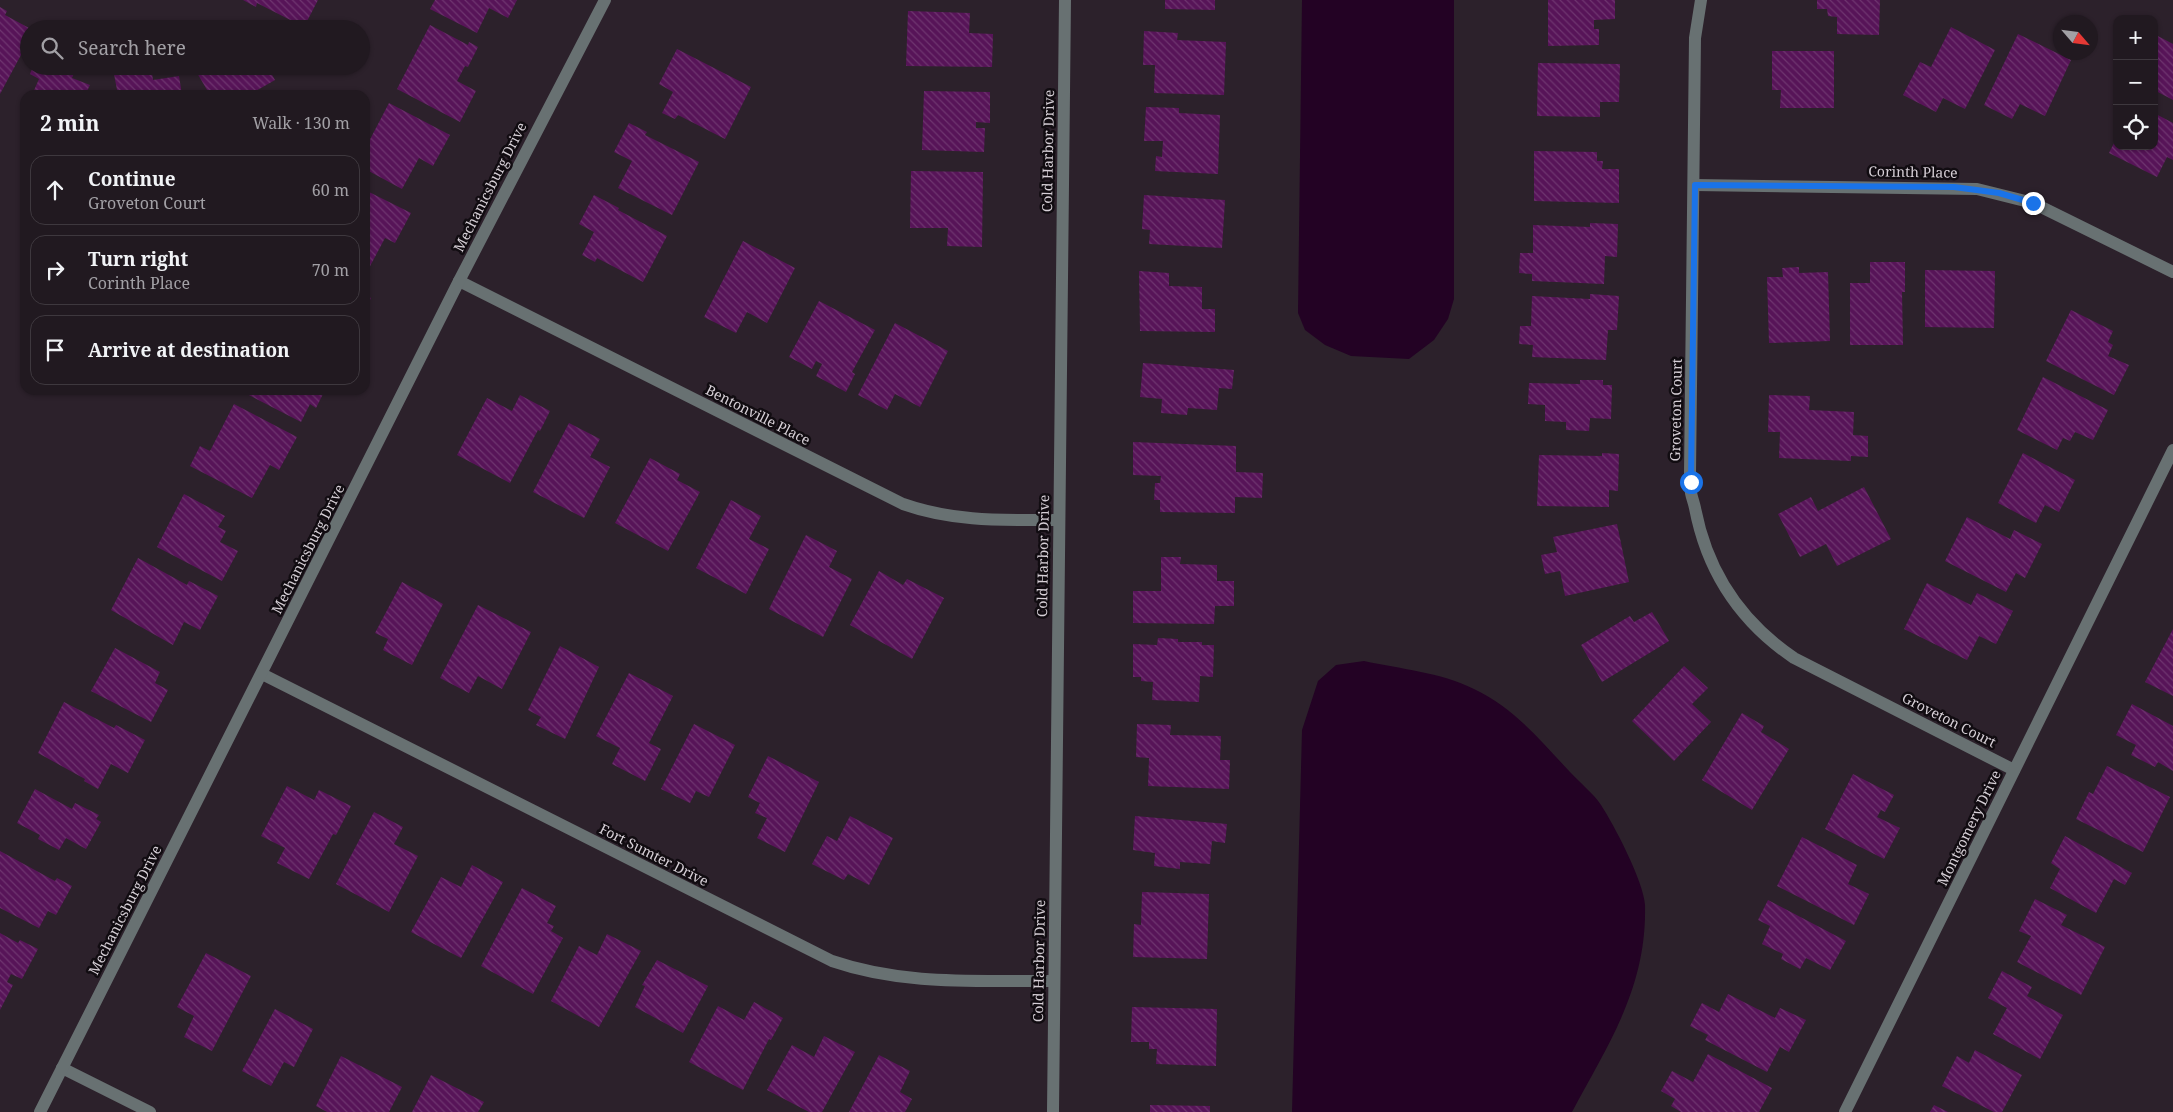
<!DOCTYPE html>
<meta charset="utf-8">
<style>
body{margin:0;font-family:"Noto Serif",serif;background:#2d262d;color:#f1f3f6}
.controls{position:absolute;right:15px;top:15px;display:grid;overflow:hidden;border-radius:10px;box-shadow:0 1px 4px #0004}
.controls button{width:45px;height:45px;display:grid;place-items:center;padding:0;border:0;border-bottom:1px solid #3e383e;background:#211920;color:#f1f3f6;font:25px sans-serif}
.compass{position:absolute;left:2053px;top:15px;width:45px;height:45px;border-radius:50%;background:#211920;box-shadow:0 1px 4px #0004;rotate:118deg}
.stop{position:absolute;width:15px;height:15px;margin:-11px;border:4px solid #1a73e8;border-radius:50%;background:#fff}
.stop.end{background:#1a73e8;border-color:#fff;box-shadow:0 1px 5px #0008}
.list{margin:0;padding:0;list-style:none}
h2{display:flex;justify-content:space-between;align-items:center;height:65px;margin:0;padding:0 20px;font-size:21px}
h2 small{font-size:16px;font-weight:400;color:#a2a0a5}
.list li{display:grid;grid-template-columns:32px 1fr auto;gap:15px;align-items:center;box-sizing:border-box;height:70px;margin:0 10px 10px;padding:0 10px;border:1px solid #3e383e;border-radius:15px}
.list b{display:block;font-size:19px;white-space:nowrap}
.list p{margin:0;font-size:16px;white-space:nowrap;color:#a2a0a5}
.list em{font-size:16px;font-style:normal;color:#a2a0a5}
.icon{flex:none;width:28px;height:28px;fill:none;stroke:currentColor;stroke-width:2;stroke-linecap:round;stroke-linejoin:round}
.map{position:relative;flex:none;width:2173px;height:1112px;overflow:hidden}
.search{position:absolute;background:#211920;box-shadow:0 1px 4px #0004;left:20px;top:20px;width:350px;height:55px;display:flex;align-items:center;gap:12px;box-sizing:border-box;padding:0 18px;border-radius:28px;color:#a2a0a5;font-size:19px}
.panel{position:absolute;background:#211920;box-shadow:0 1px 4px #0004;left:20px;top:90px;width:350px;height:305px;border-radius:15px}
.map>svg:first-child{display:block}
.water{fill:#230224}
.building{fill:url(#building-back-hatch)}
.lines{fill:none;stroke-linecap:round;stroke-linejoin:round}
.minor{stroke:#687172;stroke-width:12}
.route{stroke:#1a73e8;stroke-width:6}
.labels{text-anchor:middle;stroke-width:5;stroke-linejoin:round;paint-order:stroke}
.street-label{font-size:14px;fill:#d6cfd6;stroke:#110c11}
</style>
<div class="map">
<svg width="2173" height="1112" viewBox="0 0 2173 1112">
<defs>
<pattern id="building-back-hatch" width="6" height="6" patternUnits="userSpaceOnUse" patternTransform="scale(1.25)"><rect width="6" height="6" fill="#571458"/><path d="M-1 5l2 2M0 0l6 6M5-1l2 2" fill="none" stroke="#6e356f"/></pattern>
</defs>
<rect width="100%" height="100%" fill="#2c212b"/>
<g class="water">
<polygon points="1302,0 1454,0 1454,299 1448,319 1434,340 1409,359 1351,356 1325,345 1305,330 1298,313"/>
<path d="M1364,661C1400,669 1440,672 1474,689C1514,708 1540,740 1570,772C1580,783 1593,793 1601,805C1614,825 1644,882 1645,905C1647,987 1609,1043 1572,1112H1292L1302,730L1318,681L1336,665Z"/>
</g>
<g class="building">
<polygon points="243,0 318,0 304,27 257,3 256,7"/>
<polygon points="435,0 517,0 508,18 489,8 477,33 430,9"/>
<polygon points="1165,0 1215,0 1215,10 1165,9"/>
<polygon points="1548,0 1615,0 1615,19 1594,20 1594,29 1599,29 1599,45 1548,46"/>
<polygon points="1817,0 1880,0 1879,35 1837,34 1837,17 1828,16 1827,9 1817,9"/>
<polygon points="0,7 7,11 5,15 29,28 29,40 0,94"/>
<polygon points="908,11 970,13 969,33 993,34 992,67 906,66"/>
<polygon points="430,25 468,45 469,42 478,47 468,67 465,66 457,81 476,91 460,122 397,89"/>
<polygon points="1951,27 1995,50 1965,109 1943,98 1936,112 1903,95 1920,62 1931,67"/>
<polygon points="1144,31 1178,33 1177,40 1226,42 1224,95 1154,93 1155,65 1143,65"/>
<polygon points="2018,34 2071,60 2045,116 2020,104 2012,119 1984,105"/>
<polygon points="2154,34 2173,44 2173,100 2154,90"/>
<polygon points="677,49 751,87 725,139 678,115 675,119 662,113 673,92 659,84"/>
<polygon points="1772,51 1834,51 1834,108 1780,108 1781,90 1772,90"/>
<polygon points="1538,63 1620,64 1619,102 1600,102 1600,117 1537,116"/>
<polygon points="33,66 68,66 75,71 72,78 90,85 85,95 32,95 39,79 30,74"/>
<polygon points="128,66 151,66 153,80 179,76 182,95 118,95 113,69"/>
<polygon points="193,66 267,66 275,80 249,95 210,95"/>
<polygon points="924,91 990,92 990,123 976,122 976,128 985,128 984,152 922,150"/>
<polygon points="389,103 450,135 433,166 419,158 402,189 365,169 365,149"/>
<polygon points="1146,107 1179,108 1179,113 1220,115 1218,174 1155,171 1156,156 1162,157 1163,141 1144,141"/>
<polygon points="2154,113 2173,123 2173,160 2167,157 2157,177 2109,153 2117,137 2117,146 2154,146"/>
<polygon points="629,123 647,132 645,135 699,162 672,215 618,188 632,161 614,152"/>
<polygon points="1534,151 1597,152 1597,161 1603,161 1602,169 1619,169 1619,203 1534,201"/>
<polygon points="911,171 983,172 982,247 947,246 948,228 910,228"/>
<polygon points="365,190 411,213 395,243 385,238 368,270 365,268"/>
<polygon points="594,195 619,208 618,210 667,236 643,282 597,258 595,262 582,255 594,232 579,224"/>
<polygon points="1144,195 1225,200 1222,248 1149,244 1150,230 1142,229"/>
<polygon points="1590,223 1618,224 1617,257 1605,256 1604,284 1532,281 1532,274 1519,273 1520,253 1533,253 1533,225 1590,227"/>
<polygon points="743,241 795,268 767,323 747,312 736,333 704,317"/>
<polygon points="1870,262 1905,262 1905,292 1902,292 1903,345 1850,345 1850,283 1870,283"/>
<polygon points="1799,267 1799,273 1828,272 1830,341 1769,343 1767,277 1783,277 1782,268"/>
<polygon points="1925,270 1995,271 1994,328 1925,327"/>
<polygon points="1139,271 1169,273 1169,286 1202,287 1202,309 1215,309 1215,332 1140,331"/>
<polygon points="1590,294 1619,296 1617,330 1608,330 1606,360 1532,357 1533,345 1519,344 1520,326 1531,326 1532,296 1590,299"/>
<polygon points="365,295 371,298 365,310"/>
<polygon points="819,301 875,330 852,372 855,374 846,392 816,376 822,364 816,361 812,369 789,357"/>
<polygon points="2071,310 2113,331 2108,342 2113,345 2108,356 2129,365 2114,395 2046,361"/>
<polygon points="895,323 948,351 920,407 895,394 887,410 858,395"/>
<polygon points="1143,363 1234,370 1232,389 1219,388 1217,410 1188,408 1187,415 1161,413 1162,399 1140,397"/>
<polygon points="2043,377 2108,410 2093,440 2075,432 2070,441 2063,438 2057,450 2017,430"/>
<polygon points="1580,380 1603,380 1603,385 1612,385 1611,419 1590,418 1589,431 1566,430 1566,422 1545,421 1545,405 1528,404 1529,383 1580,384"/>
<polygon points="242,390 325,390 316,408 310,404 301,422 241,391"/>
<polygon points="520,395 550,411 540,431 538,430 510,483 457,455 487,398 512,411"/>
<polygon points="1769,395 1810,396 1809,410 1854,412 1853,435 1868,436 1868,457 1851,456 1851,461 1779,458 1780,432 1768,432"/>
<polygon points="234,404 297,437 279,470 270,465 252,498 190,466 200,446 210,451"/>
<polygon points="569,423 600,439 590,457 610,467 584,518 533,492"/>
<polygon points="1133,442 1236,446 1236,472 1263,473 1262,498 1235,497 1235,513 1160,512 1160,500 1154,500 1155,483 1160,483 1161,476 1133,475"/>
<polygon points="1602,453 1619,454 1618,491 1609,490 1609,507 1537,506 1539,455 1602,456"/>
<polygon points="2023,453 2075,480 2059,512 2045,505 2036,523 1998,503"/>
<polygon points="650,458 680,474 677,480 700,492 668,551 615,523"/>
<polygon points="1864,487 1891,539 1837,566 1826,544 1800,557 1778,514 1811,497 1818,511"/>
<polygon points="184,494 225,516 218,527 226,531 220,542 238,551 222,581 157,547"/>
<polygon points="731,500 761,516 749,539 769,549 746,594 696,568"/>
<polygon points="1967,517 2010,539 2014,530 2042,544 2025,578 2016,573 2006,592 1945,561"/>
<polygon points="1617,524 1629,582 1565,596 1560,571 1545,574 1541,555 1557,552 1553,537"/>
<polygon points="806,535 837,551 829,567 852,579 823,637 769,609"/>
<polygon points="1161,557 1181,557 1180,564 1217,565 1217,581 1234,581 1234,606 1215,606 1214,624 1133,623 1133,591 1161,591"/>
<polygon points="138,558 187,585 189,581 218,596 200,630 184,622 173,645 111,610"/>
<polygon points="879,571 903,585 907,579 944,598 912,659 850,625"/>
<polygon points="402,582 443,604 412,665 383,650 388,639 375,633"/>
<polygon points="1927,583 1971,605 1977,593 2013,611 1996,644 1979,636 1967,660 1904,629"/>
<polygon points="478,605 531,632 502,689 478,676 469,693 440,678"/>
<polygon points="1652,612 1669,641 1602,682 1581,645 1630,616 1634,622"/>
<polygon points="2173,629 2173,696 2145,682"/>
<polygon points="1158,638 1178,639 1178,642 1202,642 1202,645 1214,645 1213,677 1200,676 1199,702 1152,700 1153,682 1141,681 1141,677 1133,677 1133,644 1157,645"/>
<polygon points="560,646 599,667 565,739 536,725 541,717 528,710"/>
<polygon points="115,648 160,672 155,683 168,690 151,722 91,691"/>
<polygon points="1684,666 1708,688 1692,704 1711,722 1674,761 1632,721"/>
<polygon points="629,673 673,696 649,743 661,749 645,781 612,764 620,748 596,736"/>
<polygon points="64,702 114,728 116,725 145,740 128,773 111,764 98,789 84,781 85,779 38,753"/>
<polygon points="2132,704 2173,726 2173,771 2158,762 2155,767 2131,755 2136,745 2116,735"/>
<polygon points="1742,713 1764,726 1761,732 1789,749 1752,810 1702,780"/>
<polygon points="694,724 735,745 709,797 696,791 690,803 661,789"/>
<polygon points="1137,724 1171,725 1170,735 1221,736 1220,760 1230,760 1229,789 1148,786 1149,758 1136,757"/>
<polygon points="768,756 819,782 785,852 757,838 767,818 755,813 760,803 748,797"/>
<polygon points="2107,766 2170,797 2143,852 2076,819 2089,792 2093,794"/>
<polygon points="1853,774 1894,795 1885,812 1881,810 1877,817 1900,828 1884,859 1825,829"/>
<polygon points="287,786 314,800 319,790 351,806 336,835 333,834 309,879 277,863 285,848 261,836"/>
<polygon points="35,789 72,809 75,803 99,815 96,819 101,822 86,849 66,838 59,850 38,839 40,835 17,823"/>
<polygon points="374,812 403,827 394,844 418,856 389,912 336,884"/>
<polygon points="850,816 893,838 869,885 848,874 844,880 812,864 827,836 837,841"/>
<polygon points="1135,816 1227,824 1225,843 1212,841 1210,864 1180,862 1180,869 1154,866 1155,853 1133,850"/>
<polygon points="2065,836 2132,873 2125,885 2114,879 2096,913 2050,888 2060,869 2051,863"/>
<polygon points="1802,837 1857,865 1848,884 1869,894 1854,925 1777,886"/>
<polygon points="0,851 55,881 57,878 72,886 56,915 48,911 39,928 0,908"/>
<polygon points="472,865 503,882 461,958 411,932 441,877 461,887"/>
<polygon points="522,888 556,906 547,923 554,926 551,931 563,938 533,994 481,966"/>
<polygon points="1142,892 1209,894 1207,959 1133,957 1134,924 1141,925"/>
<polygon points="2035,899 2067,915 2061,925 2105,947 2081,995 2017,962 2031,936 2019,931"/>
<polygon points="1768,900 1846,941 1830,970 1806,958 1800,969 1781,959 1783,954 1762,944 1770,926 1758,920"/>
<polygon points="0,933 18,943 20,940 38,949 22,979 11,974 7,982 13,985 0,1010"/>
<polygon points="607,934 641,951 599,1027 551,1001 579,946 597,955"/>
<polygon points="206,953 251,976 212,1051 184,1037 194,1016 177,1007"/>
<polygon points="657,960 708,986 683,1033 635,1007 645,986 642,985"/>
<polygon points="2002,971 2032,987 2027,996 2063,1015 2040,1059 1993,1034 2007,1008 1988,998"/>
<polygon points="1728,994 1775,1018 1780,1008 1806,1020 1789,1052 1780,1047 1767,1072 1705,1040 1708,1035 1690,1026 1702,1003 1719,1012"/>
<polygon points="754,1002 783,1018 771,1040 769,1039 743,1090 689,1062 718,1006 744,1020"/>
<polygon points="1132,1007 1217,1009 1216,1066 1156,1064 1157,1049 1149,1049 1149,1042 1131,1042"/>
<polygon points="275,1009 313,1029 294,1067 284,1062 271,1086 242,1071"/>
<polygon points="824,1036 855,1052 822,1112 809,1112 767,1090 792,1045 814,1057"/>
<polygon points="1975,1050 2022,1075 2002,1112 1994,1112 1942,1086 1957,1056 1969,1063"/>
<polygon points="1708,1054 1772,1088 1759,1112 1681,1112 1671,1106 1675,1099 1661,1091 1672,1071 1693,1082"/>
<polygon points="879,1055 910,1071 900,1092 912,1099 905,1112 849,1112"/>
<polygon points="341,1056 402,1087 389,1112 327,1112 316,1106"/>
<polygon points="431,1075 484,1102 478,1112 412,1112"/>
<polygon points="1150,1105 1210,1106 1210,1112 1150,1112"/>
<polygon points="1934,1105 1948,1112 1930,1112"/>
</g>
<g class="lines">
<g class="minor">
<path d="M1701,0L1695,38L1690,474C1691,480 1690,487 1691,493C1692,498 1694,503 1695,508C1707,571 1741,622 1794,658L2014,770"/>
<polyline points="1695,185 1977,189 2033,203 2173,272"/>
<path d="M459,281L903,504C954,522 1004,520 1058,520"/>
<path d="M262,674L832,961C905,986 978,980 1054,981"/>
<polyline points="62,1068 150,1112"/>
<polyline points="40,1112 459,281 605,0"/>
<polyline points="1053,1112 1065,0"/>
<polyline points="1845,1112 2173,450"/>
</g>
</g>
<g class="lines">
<polyline class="route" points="1691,482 1695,185 1954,187 1999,193 2033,203"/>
</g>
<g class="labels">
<g class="street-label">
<text transform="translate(1048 151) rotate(-89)" y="5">Cold Harbor Drive</text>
<text transform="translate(1913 172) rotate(1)" y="5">Corinth Place</text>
<text transform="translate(490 187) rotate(-63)" y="5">Mechanicsburg Drive</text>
<text transform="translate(1676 410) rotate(-89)" y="5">Groveton Court</text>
<text transform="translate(758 415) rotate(27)" y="5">Bentonville Place</text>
<text transform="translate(308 549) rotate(-63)" y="5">Mechanicsburg Drive</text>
<text transform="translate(1043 556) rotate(-89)" y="5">Cold Harbor Drive</text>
<text transform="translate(1949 720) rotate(27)" y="5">Groveton Court</text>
<text transform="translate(1969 828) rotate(-64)" y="5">Montgomery Drive</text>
<text transform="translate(654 855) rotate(27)" y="5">Fort Sumter Drive</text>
<text transform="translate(125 910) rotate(-63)" y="5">Mechanicsburg Drive</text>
<text transform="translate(1039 961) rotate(-89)" y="5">Cold Harbor Drive</text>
</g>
</g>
</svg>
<div class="controls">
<button>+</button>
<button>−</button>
<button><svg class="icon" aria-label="locate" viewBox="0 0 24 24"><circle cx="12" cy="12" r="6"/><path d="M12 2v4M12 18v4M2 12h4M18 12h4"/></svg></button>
</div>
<svg class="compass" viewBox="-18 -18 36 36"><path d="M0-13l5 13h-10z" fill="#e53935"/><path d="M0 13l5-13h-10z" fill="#a2a0a5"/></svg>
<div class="stop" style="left:1691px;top:482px"></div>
<div class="stop end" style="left:2033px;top:203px"></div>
<div class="search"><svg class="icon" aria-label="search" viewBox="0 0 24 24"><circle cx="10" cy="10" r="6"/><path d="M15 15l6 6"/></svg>Search here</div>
<section class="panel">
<h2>2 min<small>Walk · 130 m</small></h2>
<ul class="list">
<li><svg class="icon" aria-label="ahead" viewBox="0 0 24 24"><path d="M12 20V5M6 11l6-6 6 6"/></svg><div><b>Continue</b><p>Groveton Court</p></div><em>60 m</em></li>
<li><svg class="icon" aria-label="right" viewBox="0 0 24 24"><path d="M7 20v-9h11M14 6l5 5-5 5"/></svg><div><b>Turn right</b><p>Corinth Place</p></div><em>70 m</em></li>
<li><svg class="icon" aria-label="arrive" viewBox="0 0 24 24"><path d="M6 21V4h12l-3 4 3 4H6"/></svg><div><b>Arrive at destination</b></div></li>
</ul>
</section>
</div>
